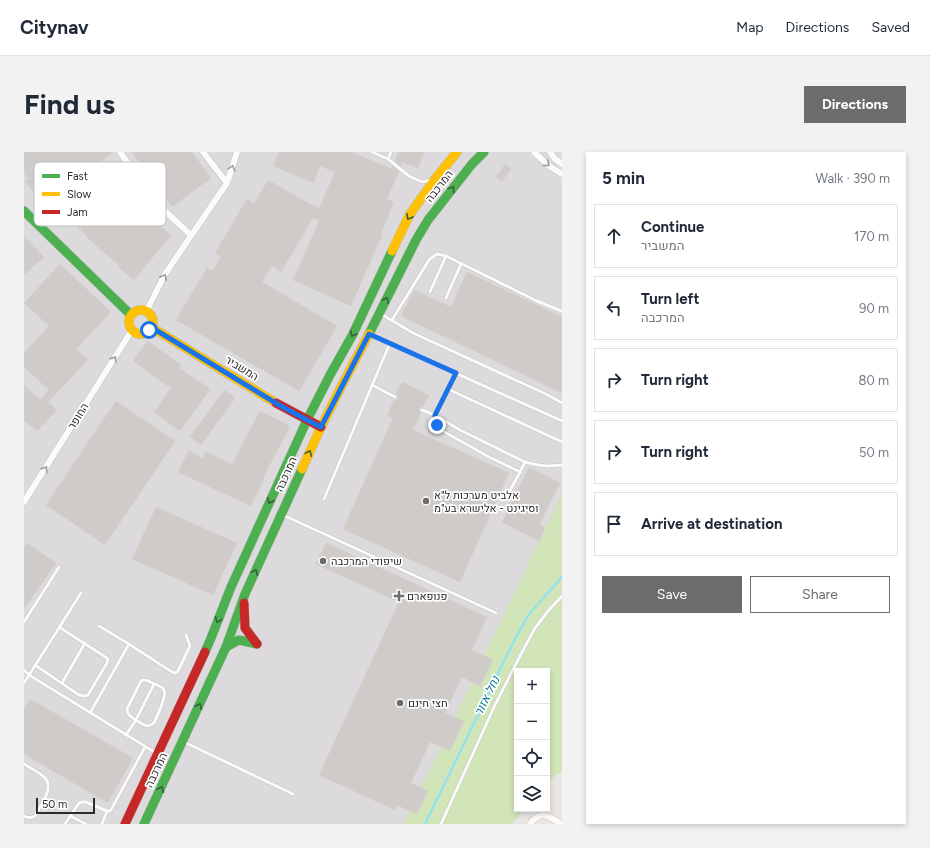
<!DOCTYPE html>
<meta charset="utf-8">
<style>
body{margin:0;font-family:Figtree,Heebo,sans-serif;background:#f2f2f3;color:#1f2937}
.controls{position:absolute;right:12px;bottom:12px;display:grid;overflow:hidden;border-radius:0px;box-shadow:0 2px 6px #0003}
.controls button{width:36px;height:36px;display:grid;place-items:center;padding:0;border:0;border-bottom:1px solid #e0e1e3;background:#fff;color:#1f2937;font:20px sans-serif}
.scale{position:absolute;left:12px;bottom:10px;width:59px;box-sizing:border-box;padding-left:4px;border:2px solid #2b2b2b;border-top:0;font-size:11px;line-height:14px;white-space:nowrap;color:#2b2b2b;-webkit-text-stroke:3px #fff;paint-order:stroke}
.stop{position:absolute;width:12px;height:12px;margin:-9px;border:3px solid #1a73e8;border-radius:50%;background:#fff}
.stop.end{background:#1a73e8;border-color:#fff;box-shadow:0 1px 4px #0008}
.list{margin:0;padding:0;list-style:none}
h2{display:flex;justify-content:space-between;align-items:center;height:52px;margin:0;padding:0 16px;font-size:17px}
h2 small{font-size:13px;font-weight:400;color:#747a83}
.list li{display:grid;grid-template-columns:26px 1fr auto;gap:12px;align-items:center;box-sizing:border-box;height:64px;margin:0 8px 8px;padding:0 8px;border:1px solid #e0e1e3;border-radius:0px}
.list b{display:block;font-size:15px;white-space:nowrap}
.list p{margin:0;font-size:13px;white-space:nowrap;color:#747a83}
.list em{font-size:13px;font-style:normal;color:#747a83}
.actions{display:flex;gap:8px;padding:12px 16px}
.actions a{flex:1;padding:9px 0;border:1px solid #6e6c6b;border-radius:0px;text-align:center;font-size:14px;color:#6e6c6b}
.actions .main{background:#6e6c6b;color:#fff}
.icon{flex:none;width:22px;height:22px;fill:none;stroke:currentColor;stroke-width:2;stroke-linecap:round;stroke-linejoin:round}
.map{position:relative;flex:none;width:538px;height:672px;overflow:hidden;border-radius:0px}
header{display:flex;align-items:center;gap:24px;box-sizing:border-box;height:56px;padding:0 20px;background:#fff;border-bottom:1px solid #e0e1e3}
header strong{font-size:19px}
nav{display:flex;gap:22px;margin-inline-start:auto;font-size:14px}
.intro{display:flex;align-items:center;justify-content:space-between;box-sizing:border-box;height:96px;padding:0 24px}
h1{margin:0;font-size:28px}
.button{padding:10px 18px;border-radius:0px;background:#6e6c6b;color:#fff;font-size:14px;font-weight:700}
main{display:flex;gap:24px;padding:0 24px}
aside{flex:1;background:#fff;border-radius:0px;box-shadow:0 2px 6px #0003}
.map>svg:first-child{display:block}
.industrial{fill:#dddadd}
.green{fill:#d1e5b9}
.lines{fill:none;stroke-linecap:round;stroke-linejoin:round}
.stream{stroke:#93e2ed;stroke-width:2.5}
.building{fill:#cfcbc8;stroke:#d5d1cd}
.lane-casing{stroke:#c3c2c2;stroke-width:4}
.street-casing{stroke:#c3c2c2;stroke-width:7}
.fast-casing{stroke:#c3c2c2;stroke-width:10}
.slow-casing{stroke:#c3c2c2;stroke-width:10}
.jam-casing{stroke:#c3c2c2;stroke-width:10}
.lane{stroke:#fcfbfa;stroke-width:3}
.street{stroke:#fcfbfa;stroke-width:6}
.fast{stroke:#4caf50;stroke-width:9}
.slow{stroke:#ffc107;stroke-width:9}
.jam{stroke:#c62828;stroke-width:9}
.oneway{stroke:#9e9d9d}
.oneway2{stroke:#38603a}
.route{stroke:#1a73e8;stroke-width:5}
.poi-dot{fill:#6e6c6b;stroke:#fff;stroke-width:1.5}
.labels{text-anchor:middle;stroke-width:3.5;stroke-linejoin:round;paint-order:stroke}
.street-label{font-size:11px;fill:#2b2b2b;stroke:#fff}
.poi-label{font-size:11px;fill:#2b2b2b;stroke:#fff;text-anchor:start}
.water-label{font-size:12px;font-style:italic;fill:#0a7b9a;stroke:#fff}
.key{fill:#fff;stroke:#bfbfbf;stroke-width:1}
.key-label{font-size:11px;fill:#2b2b2b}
</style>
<header>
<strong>Citynav</strong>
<nav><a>Map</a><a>Directions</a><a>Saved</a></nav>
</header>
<div class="intro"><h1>Find us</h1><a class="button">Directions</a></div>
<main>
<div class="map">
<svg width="538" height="672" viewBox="0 0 538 672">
<rect width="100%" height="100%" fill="#eae5e1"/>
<polygon class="industrial" points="0,0 538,0 538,368 384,672 0,672"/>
<polygon class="green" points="538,341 538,619 523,630 523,519 493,519 493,657 500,657 488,672 380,672"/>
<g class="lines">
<polyline class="stream" points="401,672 490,489 505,462 538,425"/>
</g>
<g class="building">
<polygon points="0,0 89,0 67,18 96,46 99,41 127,65 126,66 147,83 110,128 93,114 95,113 62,85 63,84 28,50 23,54 1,30 5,27 0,21"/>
<polygon points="108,0 168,0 187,26 148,55"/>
<polygon points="255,0 327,0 368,17 368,14 375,19 363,47 370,50 357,82 358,83 327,154 269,128 295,69 289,66 257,120 248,114 238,130 313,174 275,239 152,168 183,116 188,119 197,105 191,101 223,47 230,52 244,28 295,57 311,20 296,14 290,31 249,14"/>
<polygon points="374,0 400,0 394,16 378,10 377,14 371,9"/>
<polygon points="481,12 487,17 478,29 472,25"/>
<polygon points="0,84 20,105 0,123"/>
<polygon points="36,112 87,160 52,197 64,208 24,250 33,258 13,279 0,268 0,233 16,248 25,238 0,215 0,201 25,174 0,151"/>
<polygon points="443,120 538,165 538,241 377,164 390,138 427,155"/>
<polygon points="124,189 157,213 155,216 186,237 156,279 130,260 147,236 109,209"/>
<polygon points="378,230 405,243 399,255 397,255 395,257 395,259 397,261 389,278 485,321 436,430 319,377 369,266 363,264 370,248 372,248 374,246 374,244 372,242"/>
<polygon points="200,238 211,246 177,293 166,285"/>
<polygon points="92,249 151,289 81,393 22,353"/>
<polygon points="236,259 266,274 239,326 240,327 227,354 154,320 165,298 178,307 182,300 208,312"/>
<polygon points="505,315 536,331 515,373 521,376 515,389 478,370"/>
<polygon points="132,355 213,391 189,443 108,407"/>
<polygon points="3,391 32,411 0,457 0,395"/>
<polygon points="302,391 463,465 448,498 469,508 456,534 438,525 421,561 440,569 426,599 406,590 387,631 404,639 393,662 373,653 371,658 295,623 375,450 292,412"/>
<polygon points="6,547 109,606 84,651 0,602 0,557"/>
</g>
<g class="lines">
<g class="lane-casing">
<g id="lane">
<polyline points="348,0 364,7"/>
<polyline points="367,0 364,7 385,24 398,30 407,28"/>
<polyline points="406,140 422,104"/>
<polyline points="422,146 437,112"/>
<polyline points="357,162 389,181 522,242 538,251"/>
<polyline points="368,168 405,108 413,102 422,104 513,149 538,159"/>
<polyline points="347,183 538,269"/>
<path d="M432,221L411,263C411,270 413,273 417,278L465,305L496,320L483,344"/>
<polyline points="348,233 371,245"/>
<polyline points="424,237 538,290"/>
<polyline points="398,258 411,263 436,278 501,310 514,313 524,314 538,313"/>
<polyline points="496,320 501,310"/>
<polyline points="300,347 366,191"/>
<polyline points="259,363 472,461"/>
<polyline points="0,470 35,415"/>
<polyline points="105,492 148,520 151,521 154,519 166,494 165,491 162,483"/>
<polyline points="11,513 55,543 59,544 64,543 83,511 84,508 83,506 35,475"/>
<polyline points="0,518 5,523 132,601"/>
<polyline points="0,531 57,441"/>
<polyline points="38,531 61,491"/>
<polyline points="66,561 105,492 75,474"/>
<path d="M102,583L112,568C107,565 103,563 103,557L116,531L118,528C123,527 128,531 133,533C135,534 139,535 140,538C143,543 133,565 130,571C124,577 118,572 112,568L130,532"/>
<polyline points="160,590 269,642"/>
<path d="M0,612C6,616 13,619 19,624C32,634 17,653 11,664C7,666 4,666 0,664"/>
<polyline points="46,664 62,672"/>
<polyline points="41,672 55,651 58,650 62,650 83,659 86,659 88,656 121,595"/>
<polyline points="78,672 83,659"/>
<polyline points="417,672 471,553 496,504 511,476 524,459 538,444"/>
</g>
</g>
<g class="street-casing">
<g id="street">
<polyline points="96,0 131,50 167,83"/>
<polyline points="179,0 203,31"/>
<polyline points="510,0 525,14 538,22"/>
<polyline points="526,0 531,7 538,12"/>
<polyline points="122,160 141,122 203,31 213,0"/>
<polyline points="0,350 108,178"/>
<path d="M506,672C517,657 524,664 537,672"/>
</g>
</g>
<g class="fast-casing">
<g id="fast">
<polyline points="0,59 107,163"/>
<polyline points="345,182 392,88 404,68 448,12 460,0"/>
<polyline points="202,495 215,488 233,492"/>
<polyline points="181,500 187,486 207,435 283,268 306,223 329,182 368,99"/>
<polyline points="120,672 202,495 221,442 278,317"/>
</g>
</g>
<g class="slow-casing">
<g id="slow">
<polyline points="368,99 386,62 411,27 433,0"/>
<circle cx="117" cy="170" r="12"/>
<polyline points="127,175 252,251"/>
<polyline points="278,317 297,275 318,233 345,182"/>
</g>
</g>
<g class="jam-casing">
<g id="jam">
<polyline points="252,251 297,275"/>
<polyline points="220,451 221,476 233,492"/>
<polyline points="101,672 181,500"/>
</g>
</g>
<use href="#lane" class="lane"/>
<use href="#street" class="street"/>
<use href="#fast" class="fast"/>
<use href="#slow" class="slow"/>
<use href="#jam" class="jam"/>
</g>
<defs><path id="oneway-chevron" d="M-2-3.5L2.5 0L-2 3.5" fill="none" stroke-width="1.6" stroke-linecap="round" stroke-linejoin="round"/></defs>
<g class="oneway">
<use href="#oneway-chevron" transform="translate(523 12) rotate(39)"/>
<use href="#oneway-chevron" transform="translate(208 16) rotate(-73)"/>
<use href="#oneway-chevron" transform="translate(140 125) rotate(-61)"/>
<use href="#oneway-chevron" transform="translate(90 207) rotate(-58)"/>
<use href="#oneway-chevron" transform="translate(21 317) rotate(-58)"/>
</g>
<g class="oneway2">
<use href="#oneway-chevron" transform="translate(428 37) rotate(-52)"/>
<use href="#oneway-chevron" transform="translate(385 65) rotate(119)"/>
<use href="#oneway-chevron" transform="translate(362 148) rotate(-63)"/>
<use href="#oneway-chevron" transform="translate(329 182) rotate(117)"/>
<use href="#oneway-chevron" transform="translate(285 301) rotate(-66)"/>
<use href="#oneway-chevron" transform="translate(246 349) rotate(115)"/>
<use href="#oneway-chevron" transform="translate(231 420) rotate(-66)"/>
<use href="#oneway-chevron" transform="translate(194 468) rotate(112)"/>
<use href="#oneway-chevron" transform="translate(175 554) rotate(-65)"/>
<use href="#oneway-chevron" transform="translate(137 637) rotate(-65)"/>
</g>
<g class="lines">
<polyline class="route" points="125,178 127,175 255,253 283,268 297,275 345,182 432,221 411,263 411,268 413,273"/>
</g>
<g class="poi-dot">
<circle cx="402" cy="349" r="4"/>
<circle cx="299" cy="409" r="4"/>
<path d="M373 438h4v4h4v4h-4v4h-4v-4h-4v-4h4z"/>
<circle cx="376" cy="551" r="4"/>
</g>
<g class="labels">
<g class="street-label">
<text transform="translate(415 34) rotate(-52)" y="4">המרכבה</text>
<text transform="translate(218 216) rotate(31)" y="4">המשביר</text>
<text transform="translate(54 264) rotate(-58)" y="4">החופר</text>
<text transform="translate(262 322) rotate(-66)" y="4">המרכבה</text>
<text transform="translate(132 618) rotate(-65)" y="4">המרכבה</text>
</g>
<g class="poi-label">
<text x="410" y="347">אלביט מערכות ל"א<tspan x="410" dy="13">וסיגינט - אלישרא בע"מ</tspan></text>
<text x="307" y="413">שיפודי המרכבה</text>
<text x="383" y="448">פנופארם</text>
<text x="384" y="555">חצי חינם</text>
</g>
<g class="water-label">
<text transform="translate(463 544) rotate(-64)" y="4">נחל אזור</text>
</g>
</g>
<rect x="10" y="10" width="132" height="64" rx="6" class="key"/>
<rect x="18" y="22" width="18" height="4" fill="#4caf50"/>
<rect x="18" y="40" width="18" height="4" fill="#ffc107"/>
<rect x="18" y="58" width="18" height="4" fill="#c62828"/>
<g class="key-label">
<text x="43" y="28">Fast</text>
<text x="43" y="46">Slow</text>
<text x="43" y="64">Jam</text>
</g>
</svg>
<div class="controls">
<button>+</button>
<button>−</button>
<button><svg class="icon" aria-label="locate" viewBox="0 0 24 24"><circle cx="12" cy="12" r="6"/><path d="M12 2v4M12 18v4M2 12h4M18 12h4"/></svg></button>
<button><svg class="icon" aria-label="layers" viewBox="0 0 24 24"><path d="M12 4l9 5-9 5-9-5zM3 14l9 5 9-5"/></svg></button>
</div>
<div class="scale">50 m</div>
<div class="stop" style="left:125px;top:178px"></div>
<div class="stop end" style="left:413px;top:273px"></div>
</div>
<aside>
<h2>5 min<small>Walk · 390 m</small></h2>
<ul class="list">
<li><svg class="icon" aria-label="ahead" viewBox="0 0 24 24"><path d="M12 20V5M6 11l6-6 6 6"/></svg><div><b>Continue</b><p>המשביר</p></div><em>170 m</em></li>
<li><svg class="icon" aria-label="left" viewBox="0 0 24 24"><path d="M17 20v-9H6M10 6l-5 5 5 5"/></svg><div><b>Turn left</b><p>המרכבה</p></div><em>90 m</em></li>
<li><svg class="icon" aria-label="right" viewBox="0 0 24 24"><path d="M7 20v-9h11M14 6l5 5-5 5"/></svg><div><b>Turn right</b></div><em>80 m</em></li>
<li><svg class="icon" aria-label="right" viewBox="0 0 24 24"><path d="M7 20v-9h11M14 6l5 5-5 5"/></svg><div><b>Turn right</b></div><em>50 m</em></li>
<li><svg class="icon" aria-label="arrive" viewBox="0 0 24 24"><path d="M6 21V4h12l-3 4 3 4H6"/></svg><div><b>Arrive at destination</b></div></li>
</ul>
<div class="actions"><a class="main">Save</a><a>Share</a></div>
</aside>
</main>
